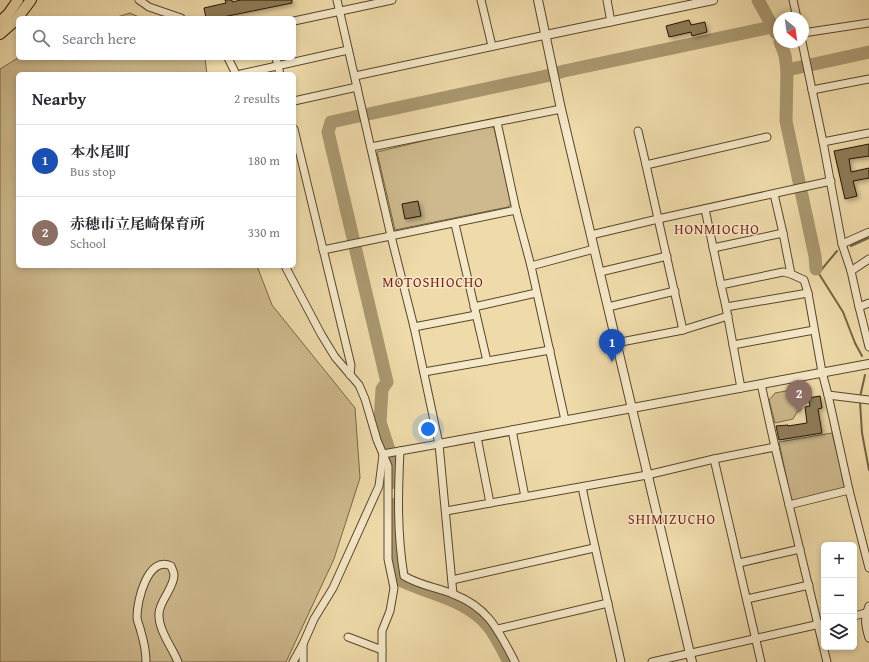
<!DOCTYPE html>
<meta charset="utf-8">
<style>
body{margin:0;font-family:"Gentium Book Plus","Noto Serif JP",serif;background:#f7f7f7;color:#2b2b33}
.controls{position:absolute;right:12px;bottom:12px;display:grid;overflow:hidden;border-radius:6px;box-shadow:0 2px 6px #0003}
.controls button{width:36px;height:36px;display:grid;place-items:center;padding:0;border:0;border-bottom:1px solid #e1e1e2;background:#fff;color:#2b2b33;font:20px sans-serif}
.compass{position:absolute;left:773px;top:12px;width:36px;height:36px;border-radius:50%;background:#fff;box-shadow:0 2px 6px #0003;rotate:151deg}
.you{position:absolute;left:428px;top:429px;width:14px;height:14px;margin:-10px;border:3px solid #fff;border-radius:50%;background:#1a73e8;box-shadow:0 0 0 6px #1a73e833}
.badge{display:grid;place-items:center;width:26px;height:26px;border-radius:50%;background:#db2777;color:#fff;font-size:13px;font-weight:700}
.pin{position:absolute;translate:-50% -33px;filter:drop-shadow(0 1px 2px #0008)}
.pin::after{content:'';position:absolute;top:21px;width:14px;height:12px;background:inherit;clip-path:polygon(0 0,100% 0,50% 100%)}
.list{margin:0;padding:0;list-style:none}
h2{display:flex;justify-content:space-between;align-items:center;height:52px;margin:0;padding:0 16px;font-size:17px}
h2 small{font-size:13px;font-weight:400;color:#7c7c81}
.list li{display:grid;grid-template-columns:26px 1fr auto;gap:12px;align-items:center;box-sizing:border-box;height:72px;padding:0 16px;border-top:1px solid #e1e1e2}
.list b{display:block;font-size:15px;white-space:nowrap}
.list p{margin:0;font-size:13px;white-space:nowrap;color:#7c7c81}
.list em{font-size:13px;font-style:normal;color:#7c7c81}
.icon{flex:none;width:22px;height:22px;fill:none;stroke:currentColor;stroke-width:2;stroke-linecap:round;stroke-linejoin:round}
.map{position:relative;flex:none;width:869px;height:662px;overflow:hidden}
.search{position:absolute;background:#fff;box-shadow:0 2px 6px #0003;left:16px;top:16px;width:280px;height:44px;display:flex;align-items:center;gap:10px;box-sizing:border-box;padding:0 14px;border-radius:6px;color:#7c7c81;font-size:15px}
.panel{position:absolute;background:#fff;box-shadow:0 2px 6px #0003;left:16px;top:72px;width:280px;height:196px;border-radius:6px}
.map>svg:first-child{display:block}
.green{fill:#cdb98d;stroke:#796746}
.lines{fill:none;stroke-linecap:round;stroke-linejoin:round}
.stream{stroke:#756443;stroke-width:2}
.river{stroke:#aa9870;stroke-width:13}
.building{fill:#8e7c58;stroke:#251500;filter:url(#shadow)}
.minor-casing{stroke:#58462a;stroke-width:9}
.tertiary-casing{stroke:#58462a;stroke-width:10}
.primary-casing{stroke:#251500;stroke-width:12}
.minor{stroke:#f5e8c8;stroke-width:7}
.tertiary{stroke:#f5e8c8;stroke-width:8}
.primary{stroke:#efdbaa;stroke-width:10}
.labels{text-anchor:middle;stroke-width:3;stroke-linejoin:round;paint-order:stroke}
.quarter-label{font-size:14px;letter-spacing:1px;fill:#7a1f14;stroke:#f5e8c8}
</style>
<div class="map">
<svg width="869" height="662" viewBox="0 0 869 662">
<defs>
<filter id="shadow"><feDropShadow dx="2.5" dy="2.5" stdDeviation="2" flood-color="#0004"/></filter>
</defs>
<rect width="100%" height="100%" fill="#efdbaa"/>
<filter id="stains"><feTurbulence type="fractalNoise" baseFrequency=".005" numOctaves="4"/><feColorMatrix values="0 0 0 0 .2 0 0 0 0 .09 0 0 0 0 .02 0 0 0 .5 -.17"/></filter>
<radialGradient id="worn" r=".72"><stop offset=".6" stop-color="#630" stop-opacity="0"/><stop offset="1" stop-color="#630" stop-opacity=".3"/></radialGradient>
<g class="green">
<polygon points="130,13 141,18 114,18"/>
<polygon points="18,58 205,58 207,74 18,74 18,266 257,266 272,305 355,408 360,478 334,559 286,662 0,662 0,69"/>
<polygon points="489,125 494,128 511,203 508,207 395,230 377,152"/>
<polygon points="802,388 801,410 797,412 793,419 775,423 769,400 775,393"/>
<polygon points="832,433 845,485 842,489 795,501 791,499 779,442"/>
</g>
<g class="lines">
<g class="stream">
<polyline points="851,246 869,238"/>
<polyline points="816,269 843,312 855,343 862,356"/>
<polyline points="816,269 822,269 837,251"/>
<polyline points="860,397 865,375"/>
<polyline points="860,402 862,433 869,470"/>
</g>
<g class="river">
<polyline points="758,0 776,33"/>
<polyline points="780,42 785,55 787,70 786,121 815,256 816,269"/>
<polyline points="787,70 869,52"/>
<polyline points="391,483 391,456 380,422 382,389 387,382 328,132 331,122 546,76 564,71 772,27"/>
<path d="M391,504L393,551L400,580C430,595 467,599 489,627C497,638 503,650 509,662"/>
</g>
</g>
<g class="building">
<polygon points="225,0 232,0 232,2 241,0 292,0 292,3 218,18 206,18 204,8 226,3"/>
<polygon points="689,20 691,25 705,22 707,32 692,36 691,32 669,37 666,26"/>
<polygon points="869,144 869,156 849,159 851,172 869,168 869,178 853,181 857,196 845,199 834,151"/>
<polygon points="418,201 421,216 405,219 402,204"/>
<polygon points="820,396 822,408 818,409 822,433 779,440 776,426 788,425 788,426 807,423 805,407 810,406 808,398"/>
</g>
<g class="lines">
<g class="minor-casing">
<g id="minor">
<polyline points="139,0 149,7 181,18"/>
<polyline points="337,0 391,236 414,327 439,444 453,594"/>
<polyline points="481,0 492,46"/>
<polyline points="607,0 611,22"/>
<polyline points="793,0 797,18"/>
<polyline points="294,21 392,0"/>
<polyline points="803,33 869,23"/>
<polyline points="802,42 823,142 842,244 851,271 859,307 869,303"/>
<polyline points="228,58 236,74"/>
<polyline points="276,58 280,74"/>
<polyline points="241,74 348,50"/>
<polyline points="355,76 546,35"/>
<polyline points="812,90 869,79"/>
<polyline points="294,101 357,87"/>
<polyline points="497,122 516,210 531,266 565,420"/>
<polyline points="294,129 351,365 350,375"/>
<polyline points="638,131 646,165"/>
<polyline points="823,142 869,133"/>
<polyline points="371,147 561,109"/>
<polyline points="774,194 783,233 791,274"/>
<polyline points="705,209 721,285"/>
<polyline points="455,224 487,361"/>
<polyline points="591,235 658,219 831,181"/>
<polyline points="842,244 869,232"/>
<polyline points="713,248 783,233"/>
<polyline points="323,250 516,210"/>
<polyline points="285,266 321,334 335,357 359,385 365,399 377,440 388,466 388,559 394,588 390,611 382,631 382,662"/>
<polyline points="531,266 594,249"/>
<polyline points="851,271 869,259"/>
<polyline points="600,272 667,256"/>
<polyline points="474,307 536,293"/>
<polyline points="608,307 675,291"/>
<polyline points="726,307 808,293"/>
<polyline points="859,307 869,347"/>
<polyline points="414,327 476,315"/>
<polyline points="683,330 646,165 767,137"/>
<polyline points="616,343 683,330 728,316"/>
<polyline points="733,345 814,330"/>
<polyline points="424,372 550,350"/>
<polyline points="761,384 775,447 827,662"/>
<polyline points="741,388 726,307 721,285 783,272 791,274 804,280 808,293 822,372 828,395 849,490 869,568"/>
<polyline points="828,395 869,400"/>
<polyline points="512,430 525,497"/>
<polyline points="477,437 490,503"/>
<path d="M400,451C398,493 397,534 404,576C421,586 436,587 453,594C489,608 498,630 515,662"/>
<polyline points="383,454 439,444"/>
<polyline points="714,459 761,662"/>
<path d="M582,487C594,545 608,603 621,662"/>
<polyline points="789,505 849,490"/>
<polyline points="446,511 647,475 714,459 775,447"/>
<polyline points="739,563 800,549"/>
<polyline points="452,580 594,548"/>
<polyline points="747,599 809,585"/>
<path d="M869,606C864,619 865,625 869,638"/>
<polyline points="854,616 866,613"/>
<polyline points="498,629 608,603"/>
<polyline points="348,637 382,650"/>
<path d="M146,662C146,652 144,642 141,632C140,627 137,621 137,617C137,600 148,555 171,566C172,569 174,572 174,575C174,588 160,600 159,613C158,630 172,647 178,662"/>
<polyline points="293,662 303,644 314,619 333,588 379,486 383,455"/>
<polyline points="303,662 303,644"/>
<polyline points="652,662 824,623"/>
</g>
</g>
<g class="tertiary-casing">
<g id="tertiary">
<polyline points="538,0 561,109 692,662"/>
<polyline points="546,35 713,0"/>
<polyline points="439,444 869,364"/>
</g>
</g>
<g class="primary-casing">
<g id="primary">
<polyline points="0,22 9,13 18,0"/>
<polyline points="0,34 16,20 31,0"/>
</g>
</g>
<use href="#minor" class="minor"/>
<use href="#tertiary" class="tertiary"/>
<use href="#primary" class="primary"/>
</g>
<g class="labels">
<g class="quarter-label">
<text x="717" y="234">HONMIOCHO</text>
<text x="433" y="287">MOTOSHIOCHO</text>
<text x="672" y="524">SHIMIZUCHO</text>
</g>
</g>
<rect width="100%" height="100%" filter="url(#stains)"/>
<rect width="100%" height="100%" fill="url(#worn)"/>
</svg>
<div class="controls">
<button>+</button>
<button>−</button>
<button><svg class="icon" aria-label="layers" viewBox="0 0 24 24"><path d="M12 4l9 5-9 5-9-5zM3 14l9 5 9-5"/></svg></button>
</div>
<svg class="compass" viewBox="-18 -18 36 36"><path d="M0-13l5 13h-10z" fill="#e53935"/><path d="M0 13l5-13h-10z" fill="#7c7c81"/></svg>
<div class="you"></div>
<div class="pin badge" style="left:612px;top:362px;background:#1a4fb4">1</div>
<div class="pin badge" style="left:799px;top:413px;background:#8d6e63">2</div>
<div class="search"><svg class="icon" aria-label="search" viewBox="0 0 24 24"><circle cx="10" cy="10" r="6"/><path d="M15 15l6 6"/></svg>Search here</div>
<section class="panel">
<h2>Nearby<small>2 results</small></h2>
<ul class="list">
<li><span class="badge" style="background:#1a4fb4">1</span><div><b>本水尾町</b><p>Bus stop</p></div><em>180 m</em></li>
<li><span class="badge" style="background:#8d6e63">2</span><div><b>赤穂市立尾崎保育所</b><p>School</p></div><em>330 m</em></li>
</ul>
</section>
</div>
